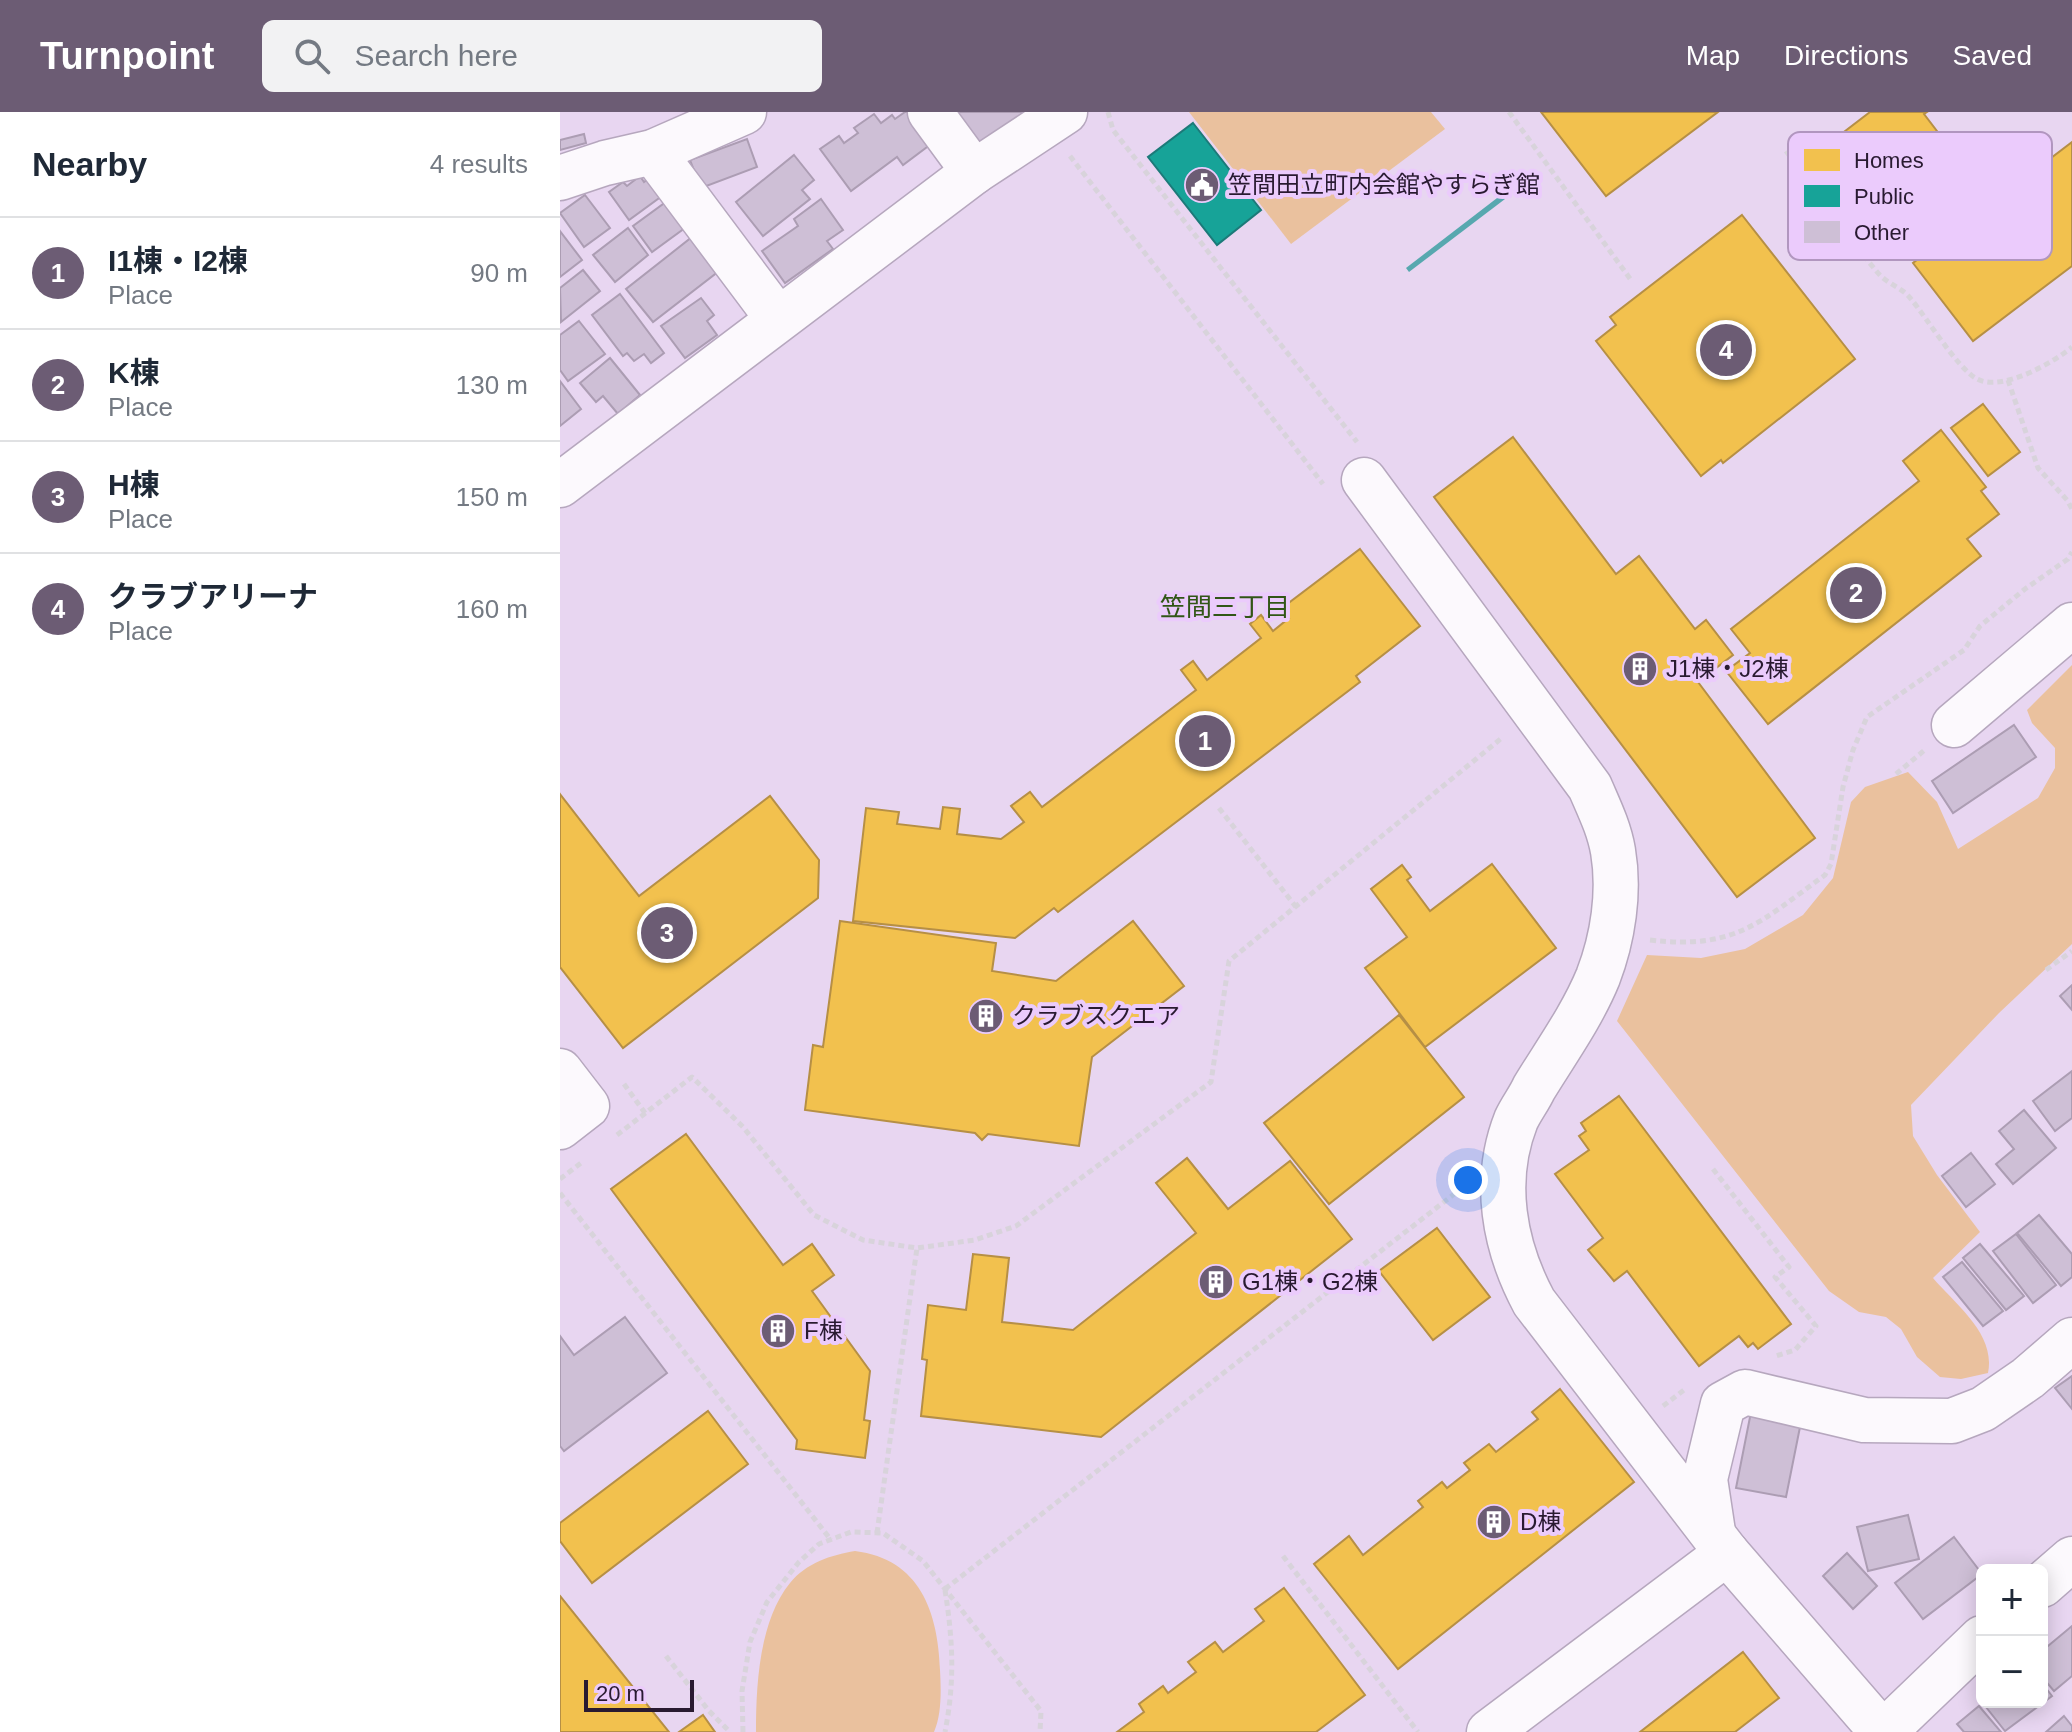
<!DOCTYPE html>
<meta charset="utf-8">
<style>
body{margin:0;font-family:Arial,"Noto Sans JP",sans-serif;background:#f2f2f3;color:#1f2937}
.controls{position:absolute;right:24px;bottom:24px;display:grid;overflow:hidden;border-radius:12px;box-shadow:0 4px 20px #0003}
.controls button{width:72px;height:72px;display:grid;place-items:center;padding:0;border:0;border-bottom:2px solid #e0e1e3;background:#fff;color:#1f2937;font:40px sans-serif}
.scale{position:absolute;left:24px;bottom:20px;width:110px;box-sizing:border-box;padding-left:8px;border:4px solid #291a31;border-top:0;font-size:22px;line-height:28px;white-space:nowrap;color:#291a31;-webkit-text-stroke:6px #ebcbfc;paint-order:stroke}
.you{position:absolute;left:908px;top:1068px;width:28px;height:28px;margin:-20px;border:6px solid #fff;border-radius:50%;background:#1a73e8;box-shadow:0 0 0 12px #1a73e833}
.badge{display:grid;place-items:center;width:52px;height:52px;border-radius:50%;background:#6c5c74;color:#fff;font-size:26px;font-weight:700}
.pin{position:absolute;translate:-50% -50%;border:4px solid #fff;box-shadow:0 2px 8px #0006}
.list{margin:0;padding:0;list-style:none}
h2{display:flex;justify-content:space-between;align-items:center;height:104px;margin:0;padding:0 32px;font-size:34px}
h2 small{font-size:26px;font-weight:400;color:#747a83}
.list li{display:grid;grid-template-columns:52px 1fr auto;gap:24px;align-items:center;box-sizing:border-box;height:112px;padding:0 32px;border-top:2px solid #e0e1e3}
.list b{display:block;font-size:30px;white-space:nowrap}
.list p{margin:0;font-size:26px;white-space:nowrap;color:#747a83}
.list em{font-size:26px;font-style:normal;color:#747a83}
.icon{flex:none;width:44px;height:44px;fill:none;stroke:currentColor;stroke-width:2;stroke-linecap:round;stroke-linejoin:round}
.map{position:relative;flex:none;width:1512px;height:1620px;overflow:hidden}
header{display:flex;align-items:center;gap:48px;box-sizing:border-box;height:112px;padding:0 40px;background:#6c5c74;color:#fff}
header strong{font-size:38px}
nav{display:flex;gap:44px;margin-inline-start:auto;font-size:28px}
.search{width:560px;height:72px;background:#f2f2f3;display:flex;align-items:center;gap:20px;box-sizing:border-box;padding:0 28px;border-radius:12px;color:#747a83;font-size:30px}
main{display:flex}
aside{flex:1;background:#fff}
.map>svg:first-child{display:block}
.green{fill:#eac19e}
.water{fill:#57a8af}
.homes{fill:#f2c14e;stroke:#b68f45;stroke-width:2}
.public{fill:#17a398;stroke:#1c7a79;stroke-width:2}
.building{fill:#cebfd6;stroke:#ac9db3;stroke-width:2}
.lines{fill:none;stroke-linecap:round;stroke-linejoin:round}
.street-casing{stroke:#b6a7be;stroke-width:47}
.secondary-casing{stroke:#b6a7be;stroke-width:47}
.path{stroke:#d8d3db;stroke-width:5;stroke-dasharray:6 4;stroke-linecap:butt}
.street{stroke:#fcf9fd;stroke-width:44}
.secondary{stroke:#fcf9fd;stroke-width:44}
.labels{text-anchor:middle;stroke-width:8;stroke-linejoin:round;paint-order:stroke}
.poi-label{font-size:24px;fill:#291a31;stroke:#ebcbfc;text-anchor:start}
.neighbourhood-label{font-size:26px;fill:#325617;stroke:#ebcbfc}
.key{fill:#ebcbfc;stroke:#b196bf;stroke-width:2}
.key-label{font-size:22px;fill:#291a31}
</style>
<header>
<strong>Turnpoint</strong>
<div class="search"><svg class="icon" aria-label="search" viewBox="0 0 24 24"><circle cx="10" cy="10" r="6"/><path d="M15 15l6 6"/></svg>Search here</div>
<nav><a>Map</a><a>Directions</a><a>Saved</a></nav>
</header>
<main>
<aside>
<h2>Nearby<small>4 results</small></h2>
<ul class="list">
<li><span class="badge">1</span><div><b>I1棟・I2棟</b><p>Place</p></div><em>90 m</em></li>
<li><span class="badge">2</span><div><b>K棟</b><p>Place</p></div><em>130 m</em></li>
<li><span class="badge">3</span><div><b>H棟</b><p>Place</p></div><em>150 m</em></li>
<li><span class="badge">4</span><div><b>クラブアリーナ</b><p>Place</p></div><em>160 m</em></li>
</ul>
</aside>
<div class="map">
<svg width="1512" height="1620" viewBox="0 0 1512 1620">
<rect width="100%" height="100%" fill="#e8d6f1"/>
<g class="green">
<polygon points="629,0 871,0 885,17 731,132"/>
<path d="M1512,553V832L1439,901L1351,993L1353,1024L1377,1063L1420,1120L1373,1166C1396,1193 1436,1222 1428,1261L1401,1267L1380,1265L1357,1245L1341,1217L1326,1205L1299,1200L1269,1179L1057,909L1087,843L1141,846L1185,837L1243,803L1273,766L1291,690L1305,675L1348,660L1377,690L1398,737L1478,686L1495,656V636L1472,611L1467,598Z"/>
<path d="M295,1439C360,1447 378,1500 380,1558C381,1577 382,1602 374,1620H196C196,1574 199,1509 230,1471C246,1451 271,1443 295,1439Z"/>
</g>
<polygon class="water" points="941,83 945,87 849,160 846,156"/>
<g class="homes">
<polygon points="981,0 1158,0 1046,84"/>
<polygon points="1310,0 1367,0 1364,2 1432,91 1512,30 1512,154 1413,229 1353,151 1400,114 1414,133 1432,119 1412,93 1350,141 1267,33"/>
<polygon points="1182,103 1295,247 1163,351 1161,348 1141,364 1036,229 1056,213 1050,205"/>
<polygon points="1423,292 1460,340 1428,364 1391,316"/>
<polygon points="1381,318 1426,375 1421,379 1439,402 1407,427 1421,444 1208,612 1166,559 1190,541 1171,517 1359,369 1343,349"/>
<polygon points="953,325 1056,462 1079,444 1135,517 1146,508 1173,543 1138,570 1255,726 1177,785 874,385"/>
<polygon points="800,437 860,514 796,564 800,570 498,800 494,796 455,826 293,809 306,696 339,700 337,712 380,717 383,695 400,697 397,722 441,727 464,710 451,694 470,680 482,695 636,578 621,558 633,549 647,568 701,526 690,512 701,503 713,519 729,506 722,496"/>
<polygon points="0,682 79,784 210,684 259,748 258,786 63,936 0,855"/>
<polygon points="932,752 996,836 865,935 805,856 847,825 811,777 842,753 851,765 847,768 870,799"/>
<polygon points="280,809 436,831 432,859 496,869 573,809 624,874 532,945 519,1034 428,1022 422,1028 415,1021 245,998 253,933 263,935"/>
<polygon points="839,903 904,985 769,1092 704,1011"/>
<polygon points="1059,984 1231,1212 1198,1237 1193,1231 1188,1235 1179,1224 1139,1254 1067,1159 1054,1169 1028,1138 1043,1126 995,1062 1029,1038 1019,1024 1026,1019 1021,1011"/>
<polygon points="126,1022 223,1153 252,1132 274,1163 252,1179 310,1259 304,1308 310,1309 305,1346 236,1337 237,1328 51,1077"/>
<polygon points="627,1046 668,1097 730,1049 792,1127 541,1325 361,1304 367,1248 362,1247 368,1193 406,1198 413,1142 449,1146 442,1210 513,1218 636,1121 596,1071"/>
<polygon points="877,1116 930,1185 873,1228 819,1159"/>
<polygon points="1000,1277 1074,1370 838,1557 754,1452 789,1424 803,1443 863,1395 858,1389 882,1370 887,1376 910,1358 904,1351 929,1332 936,1340 978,1307 972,1300"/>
<polygon points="148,1299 188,1352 32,1471 0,1429 0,1411"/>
<polygon points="724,1476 805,1583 756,1620 557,1620 584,1600 579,1592 603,1574 608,1581 636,1560 628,1550 655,1530 663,1540 704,1509 695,1497"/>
<polygon points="0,1484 109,1620 0,1620"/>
<polygon points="1183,1540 1219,1586 1175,1620 1080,1620"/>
<polygon points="143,1603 155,1620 119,1620"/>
</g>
<polygon class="public" points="633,11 701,98 657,133 588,45"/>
<g class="building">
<polygon points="345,0 348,0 371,32 343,53 337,45 291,79 260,37 279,24 284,31 298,21 294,16 314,2 321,11 332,3 335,7"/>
<polygon points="396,0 465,0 422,35"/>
<polygon points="24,22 26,31 0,38 0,28"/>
<polygon points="187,27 197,55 141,76 130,48"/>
<polygon points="234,43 254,68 242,78 250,87 203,124 176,90"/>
<polygon points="93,63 106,81 69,108 49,80 63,70 67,74 80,64 84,70"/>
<polygon points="25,83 50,116 24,135 0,101"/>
<polygon points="110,87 129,113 92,140 73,114"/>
<polygon points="261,87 283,118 267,129 273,137 225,171 202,139 238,114 234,107"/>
<polygon points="68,116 88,143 55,170 33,143"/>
<polygon points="0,119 22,148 0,165"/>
<polygon points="132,125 159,159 93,210 66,177"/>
<polygon points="23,158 40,179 1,210 0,176"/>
<polygon points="60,182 104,241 91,251 84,242 74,249 67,241 63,244 32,203"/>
<polygon points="141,186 154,203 147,209 157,223 125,246 101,214"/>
<polygon points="19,209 45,242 8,269 0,258 0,223"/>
<polygon points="50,246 80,283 58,302 43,284 36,290 20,271"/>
<polygon points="0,269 21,297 0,314"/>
<polygon points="1454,613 1476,645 1393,701 1372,669"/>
<polygon points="1512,873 1512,898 1500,884"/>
<polygon points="1512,959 1512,1006 1495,1019 1473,989"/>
<polygon points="1464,998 1496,1036 1453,1072 1436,1052 1454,1037 1439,1019"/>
<polygon points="1411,1041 1435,1072 1406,1095 1382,1064"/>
<polygon points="1479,1103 1512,1142 1512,1165 1501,1174 1457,1121"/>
<polygon points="1456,1122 1496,1173 1473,1191 1433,1139"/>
<polygon points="1420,1132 1464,1184 1446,1198 1403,1146"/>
<polygon points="1402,1150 1443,1199 1423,1214 1383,1165"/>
<polygon points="65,1205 107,1261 4,1339 0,1334 0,1224 14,1243"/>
<polygon points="1512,1264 1512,1297 1495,1276"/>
<polygon points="1192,1295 1242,1305 1226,1385 1176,1376"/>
<polygon points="1348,1403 1359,1447 1308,1459 1297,1415"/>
<polygon points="1394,1425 1422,1462 1363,1507 1335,1471"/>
<polygon points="1287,1441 1317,1474 1293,1497 1263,1464"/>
<polygon points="1512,1514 1512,1564 1494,1579 1482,1565 1482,1539"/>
<polygon points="1482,1571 1492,1584 1445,1619 1422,1590 1482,1590"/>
<polygon points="1419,1594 1441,1620 1404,1620 1397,1612"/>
<polygon points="1504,1604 1512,1614 1512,1620 1486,1620"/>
</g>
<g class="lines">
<g class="street-casing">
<g id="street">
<polyline points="370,0 414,60"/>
<polyline points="93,40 218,207"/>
<polyline points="0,66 45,51 93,40 184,0"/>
<path d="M804,368L1030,675C1039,696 1049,716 1053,739C1060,780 1053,826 1038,865C1022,904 996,940 974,976C969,987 961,997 956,1008C932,1069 944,1134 974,1190L1167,1441"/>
<polyline points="0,373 414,60 505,0"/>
<polyline points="1394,613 1512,513"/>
<polyline points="0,959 27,994 0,1015"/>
<polyline points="1153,1420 1145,1367 1163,1292 1185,1280 1304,1308 1392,1309 1423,1297 1468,1266 1512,1228"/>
<polyline points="929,1620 1167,1441 1322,1620"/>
</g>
</g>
<g class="secondary-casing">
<g id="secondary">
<polyline points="1482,1473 1512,1447"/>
<polyline points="1324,1620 1422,1526"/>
</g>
</g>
<g class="path">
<polyline points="548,0 553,18 797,330"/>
<polyline points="949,0 1071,168"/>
<path d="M1226,39C1256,80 1285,122 1318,161C1327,172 1343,176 1351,187C1367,206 1397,256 1417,267C1442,280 1493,251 1512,235"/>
<polyline points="510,44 763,372"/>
<polyline points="1448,268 1478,356 1507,388 1512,397"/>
<polyline points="1336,662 1366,637"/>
<polyline points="659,696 736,795"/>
<path d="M1090,828C1176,838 1200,810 1265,763L1271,752L1283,675L1293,638L1307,605L1404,538L1420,514L1465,477L1508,447L1512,440"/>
<polyline points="1486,858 1512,839"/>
<polyline points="64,972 85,1001"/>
<polyline points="57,1023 132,965 183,1015 254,1103 303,1128 357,1136 415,1128 456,1114 651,970 669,849 943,625"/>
<polyline points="1153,1057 1229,1155 1215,1165 1256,1214 1235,1238 1216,1244"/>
<polyline points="0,1067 21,1051"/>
<polyline points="0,1081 271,1428"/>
<polyline points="1103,1294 1124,1278"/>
<polyline points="317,1421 357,1136"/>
<polyline points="723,1444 858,1620"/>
<polyline points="385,1477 902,1076"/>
<path d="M385,1478C393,1529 395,1569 385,1620"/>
<polyline points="106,1544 149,1599 170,1620"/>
<polyline points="183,1620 182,1579 190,1530 207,1490 239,1450 259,1432 291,1420 323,1421 363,1449 481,1599 480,1620"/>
</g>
<use href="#street" class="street"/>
<use href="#secondary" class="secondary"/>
</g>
<defs>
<g id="civic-disc" transform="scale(1.8)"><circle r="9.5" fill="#6c5c74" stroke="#ebcbfc"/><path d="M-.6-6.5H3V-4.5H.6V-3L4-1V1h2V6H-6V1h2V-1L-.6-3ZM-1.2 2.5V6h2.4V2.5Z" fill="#fff"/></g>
<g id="building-disc" transform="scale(1.8)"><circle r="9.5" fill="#6c5c74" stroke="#ebcbfc"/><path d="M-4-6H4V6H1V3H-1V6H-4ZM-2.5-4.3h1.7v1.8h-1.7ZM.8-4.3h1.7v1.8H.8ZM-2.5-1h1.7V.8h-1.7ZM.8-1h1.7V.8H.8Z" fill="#fff"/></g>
</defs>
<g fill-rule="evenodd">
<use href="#civic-disc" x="642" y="73"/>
<use href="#building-disc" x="1080" y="557"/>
<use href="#building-disc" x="426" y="904"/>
<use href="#building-disc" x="656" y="1170"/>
<use href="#building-disc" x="218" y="1219"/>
<use href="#building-disc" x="934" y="1410"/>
</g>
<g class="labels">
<g class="poi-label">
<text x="668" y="81">笠間田立町内会館やすらぎ館</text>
<text x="1106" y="565">J1棟・J2棟</text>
<text x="452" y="912">クラブスクエア</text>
<text x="682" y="1178">G1棟・G2棟</text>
<text x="244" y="1227">F棟</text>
<text x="960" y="1418">D棟</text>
</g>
<g class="neighbourhood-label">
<text x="665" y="504">笠間三丁目</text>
</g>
</g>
<rect x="1228" y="20" width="264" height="128" rx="12" class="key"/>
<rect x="1244" y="37" width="36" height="22" fill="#f2c14e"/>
<rect x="1244" y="73" width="36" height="22" fill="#17a398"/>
<rect x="1244" y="109" width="36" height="22" fill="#cebfd6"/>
<g class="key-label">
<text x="1294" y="56">Homes</text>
<text x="1294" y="92">Public</text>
<text x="1294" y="128">Other</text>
</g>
</svg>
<div class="controls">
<button>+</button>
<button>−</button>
</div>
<div class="scale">20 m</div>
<div class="you"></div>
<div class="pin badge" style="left:645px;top:629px">1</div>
<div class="pin badge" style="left:1296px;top:481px">2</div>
<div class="pin badge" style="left:107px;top:821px">3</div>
<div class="pin badge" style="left:1166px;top:238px">4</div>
</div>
</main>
